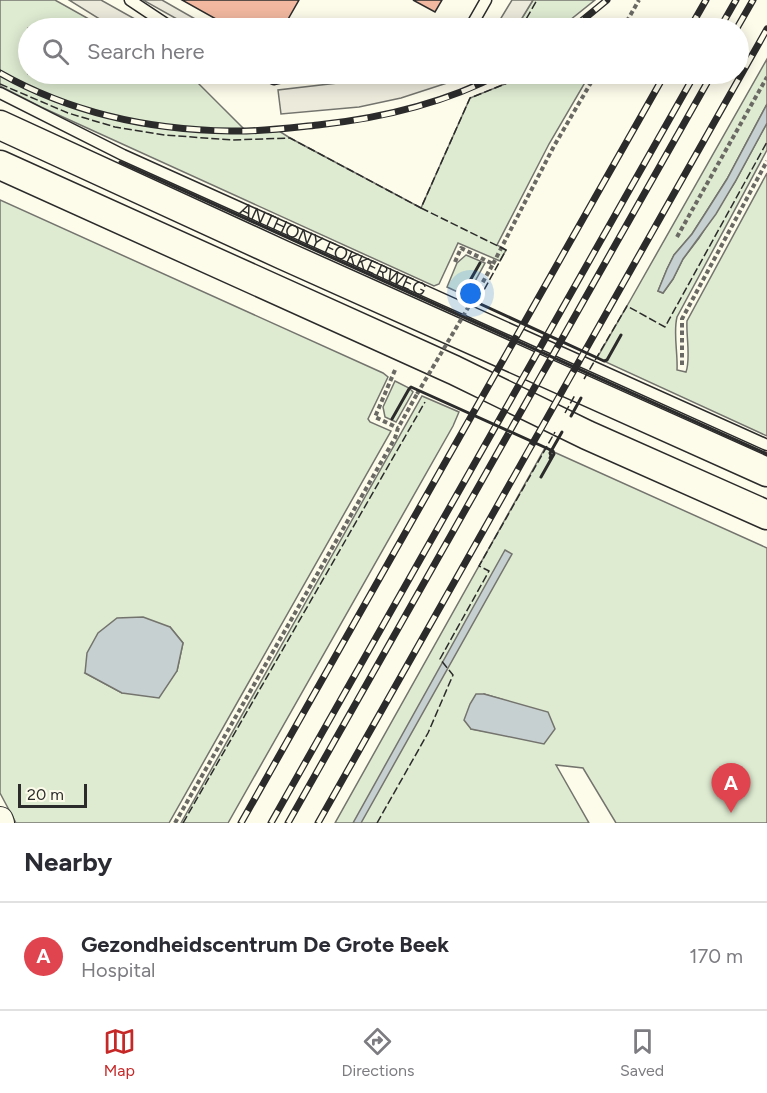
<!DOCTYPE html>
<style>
body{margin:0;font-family:Figtree,sans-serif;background:#f2f2f3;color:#2b2b33}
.scale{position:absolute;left:18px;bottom:15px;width:69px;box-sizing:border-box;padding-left:6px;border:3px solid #2b2b2b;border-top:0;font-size:16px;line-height:21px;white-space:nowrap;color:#2b2b2b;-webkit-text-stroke:4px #fdfbea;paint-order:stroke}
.you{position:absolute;left:471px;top:294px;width:21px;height:21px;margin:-15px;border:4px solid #fff;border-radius:50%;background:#1a73e8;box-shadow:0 0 0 9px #1a73e833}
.badge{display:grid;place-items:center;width:39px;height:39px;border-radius:50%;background:#c62828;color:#fff;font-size:20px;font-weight:700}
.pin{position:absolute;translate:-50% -50px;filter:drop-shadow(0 2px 3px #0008)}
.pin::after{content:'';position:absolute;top:32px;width:21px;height:18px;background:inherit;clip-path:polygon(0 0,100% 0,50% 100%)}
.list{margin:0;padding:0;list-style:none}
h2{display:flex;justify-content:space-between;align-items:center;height:78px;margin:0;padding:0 24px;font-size:26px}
h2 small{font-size:20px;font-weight:400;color:#7c7c81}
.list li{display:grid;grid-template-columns:39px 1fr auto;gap:18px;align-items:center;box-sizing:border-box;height:108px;padding:0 24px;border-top:2px solid #e1e1e2}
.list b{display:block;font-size:22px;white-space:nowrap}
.list p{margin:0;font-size:20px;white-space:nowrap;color:#7c7c81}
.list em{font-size:20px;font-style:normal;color:#7c7c81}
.icon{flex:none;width:33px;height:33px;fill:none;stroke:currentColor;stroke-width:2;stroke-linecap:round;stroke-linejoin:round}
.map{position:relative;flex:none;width:767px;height:823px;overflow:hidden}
.search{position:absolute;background:#fff;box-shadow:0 3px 15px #0003;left:18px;right:18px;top:18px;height:66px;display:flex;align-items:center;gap:15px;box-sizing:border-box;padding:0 21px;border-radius:33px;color:#7c7c81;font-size:22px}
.sheet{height:186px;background:#fff}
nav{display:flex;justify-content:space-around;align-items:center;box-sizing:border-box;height:84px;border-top:2px solid #e1e1e2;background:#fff;font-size:16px;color:#7c7c81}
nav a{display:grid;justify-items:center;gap:3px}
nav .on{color:#c62828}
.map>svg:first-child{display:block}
.green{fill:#deebd1;stroke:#74746e;stroke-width:1.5;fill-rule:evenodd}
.parking{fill:#eceadb;stroke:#74746e;stroke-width:1.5}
.water{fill:#c7d0d0;stroke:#74746e;stroke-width:1.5}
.building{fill:#f2b8a0;stroke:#2b2b2b;stroke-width:1.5}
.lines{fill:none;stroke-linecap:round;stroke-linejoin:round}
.service-casing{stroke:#2b2b2b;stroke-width:13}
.tertiary-casing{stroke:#2b2b2b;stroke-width:28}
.secondary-casing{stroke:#2b2b2b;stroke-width:31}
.path{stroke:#6a6964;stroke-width:4;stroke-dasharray:4.5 3;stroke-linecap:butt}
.service{stroke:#fdfbea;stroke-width:10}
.tertiary{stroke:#fdfbea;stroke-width:26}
.secondary{stroke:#fdfbea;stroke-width:28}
.rail-casing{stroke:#2b2b2b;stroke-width:7}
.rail{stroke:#fdfbea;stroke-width:4.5;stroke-dasharray:14;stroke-linecap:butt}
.path-bridge{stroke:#6a6964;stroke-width:4;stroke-dasharray:4.5 3;stroke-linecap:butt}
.fence{stroke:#2b2b2b;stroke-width:1.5;stroke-dasharray:8 3;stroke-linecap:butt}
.wall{stroke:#2b2b2b;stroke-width:3}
.labels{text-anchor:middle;stroke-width:4.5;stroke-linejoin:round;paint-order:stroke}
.street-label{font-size:18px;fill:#2b2b2b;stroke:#fdfbea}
</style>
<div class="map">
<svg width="767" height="823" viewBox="0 0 767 823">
<rect width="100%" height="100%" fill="#fdfbea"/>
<g class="green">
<polygon points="0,0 55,0 105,28 28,28 28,74 185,74 195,80 245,130 276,129 290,138 421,208 470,98 510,82 525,74 590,74 549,144 497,245 506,250 500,261 458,243 439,284 434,286 41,107 0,86"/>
<polygon points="533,0 595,0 560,28 516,28"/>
<path d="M767,59V104L727,179L708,209L692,234L674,255L667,269L658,291L663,293L673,279L683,259L699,238L735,182L767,123V150L677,317C673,333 678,353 677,370L686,372C691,358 686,337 687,321L767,173V436L597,358L627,306Z"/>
<path d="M0,200L383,373L388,377L368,419L370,422L391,431L169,823H16L0,793ZM170,627L183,643L177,671L122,693L85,673Z"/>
<polygon points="466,255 485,263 468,294 462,294 447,287 457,263"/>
<polygon points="395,381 409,388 413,392 396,422 385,417 383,407"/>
<polygon points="422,396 459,412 453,426 228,823 181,823"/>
<path d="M545,448L767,548V823H616L583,768L556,765L589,823H335ZM484,694L504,700L488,732L471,729Z"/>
</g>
<g class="parking">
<polygon points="69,0 101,0 151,28 114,28"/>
<polygon points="143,0 162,0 211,28 193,28"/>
<polygon points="512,0 533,0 516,28 495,28"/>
<polygon points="391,74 468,74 447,83 401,98 359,107 281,114 278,90 355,81"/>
</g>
<g class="water">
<polygon points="767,104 767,123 735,182 716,214 683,259 673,279 663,293 658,291 667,269 674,255 692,234 708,209 727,179"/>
<polygon points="505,550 512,554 361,823 353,823"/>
<polygon points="143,617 170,627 183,643 177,671 159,698 122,693 85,673 87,653 98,633 117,618"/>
<polygon points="476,694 484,694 548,712 555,729 544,744 471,729 464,720 470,704"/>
</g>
<g class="building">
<polygon points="182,0 299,0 283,28 232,28"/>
<polygon points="413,0 442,0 435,12"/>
</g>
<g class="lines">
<g class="service-casing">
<g id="service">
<polyline points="130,0 172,28"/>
<polyline points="470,28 486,0"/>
<polyline points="264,74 274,79 296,74"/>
<path id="s1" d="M0,93L123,155L767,445"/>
</g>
</g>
<g class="tertiary-casing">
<polyline id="tertiary" points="0,820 1,823"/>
</g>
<g class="secondary-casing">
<g id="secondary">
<polyline points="0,125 283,255 767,472"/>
<polyline points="0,165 454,370 587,435 767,515"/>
</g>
</g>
<g class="path">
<polyline points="623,28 639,0"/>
<polyline points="311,79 337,74"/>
<polyline points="677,237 767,77"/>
<polyline points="455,262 461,248 493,264 474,298"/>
<polyline points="493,264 554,146 596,74"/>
<polyline points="682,365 682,319 767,161"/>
<polyline points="395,370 375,417 398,428"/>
<polyline points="175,823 395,438 398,428 417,394"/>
</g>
<use href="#service" class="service"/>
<use href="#tertiary" class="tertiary"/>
<use href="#secondary" class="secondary"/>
<g class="rail-casing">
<g id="rail">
<polyline points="573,28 607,0"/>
<polyline points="690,28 706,0"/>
<polyline points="720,28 736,0"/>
<polyline points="737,28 753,0"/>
<path d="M0,73C71,113 150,130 231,131C260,132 289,128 318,125C382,118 443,104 500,74"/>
<polyline points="241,823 665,74"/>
<polyline points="271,823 695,74"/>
<polyline points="288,823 712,74"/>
<polyline points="318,823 767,29"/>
</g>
</g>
<use href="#rail" class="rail"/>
<polyline class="path-bridge" points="417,394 472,301"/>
<g class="fence">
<polyline points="521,28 537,0"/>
<polyline points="0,84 68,113 115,127 165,135 232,140 290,138 421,208 470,98 510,82 505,74"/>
<polyline points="421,208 506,250 479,299"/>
<polyline points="584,379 627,306 665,327 767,142"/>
<polyline points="565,413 575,395"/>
<polyline points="183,823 425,402"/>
<polyline points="377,823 428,733 453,675 440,659 489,571 479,566 555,432"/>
</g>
<g class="wall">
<polyline points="120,162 767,454"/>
<polyline points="480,263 463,293 463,296 604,361 607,360 621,335"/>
<polyline points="571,416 581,398"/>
<polyline points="392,419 409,389 411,387 553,451 554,454 541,477"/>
<polyline points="550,458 551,456 550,453 562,432"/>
</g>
</g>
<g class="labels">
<g class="street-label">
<text dy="6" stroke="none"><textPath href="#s1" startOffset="368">ANTHONY FOKKERWEG</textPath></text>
</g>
</g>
</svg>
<div class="scale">20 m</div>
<div class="you"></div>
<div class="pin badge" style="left:731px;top:813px;background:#e0444e">A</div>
<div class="search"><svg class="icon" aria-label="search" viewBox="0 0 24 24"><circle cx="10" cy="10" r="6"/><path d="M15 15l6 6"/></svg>Search here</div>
</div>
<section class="sheet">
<h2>Nearby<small></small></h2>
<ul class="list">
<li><span class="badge" style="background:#e0444e">A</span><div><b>Gezondheidscentrum De Grote Beek</b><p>Hospital</p></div><em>170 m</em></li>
</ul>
</section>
<nav>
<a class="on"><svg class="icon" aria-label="map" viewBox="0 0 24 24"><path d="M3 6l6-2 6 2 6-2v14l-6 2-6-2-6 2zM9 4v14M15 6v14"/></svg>Map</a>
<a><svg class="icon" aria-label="directions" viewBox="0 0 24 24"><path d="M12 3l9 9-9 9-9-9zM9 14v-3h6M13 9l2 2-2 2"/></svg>Directions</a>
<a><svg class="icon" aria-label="saved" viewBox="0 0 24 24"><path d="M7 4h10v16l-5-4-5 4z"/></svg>Saved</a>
</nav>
